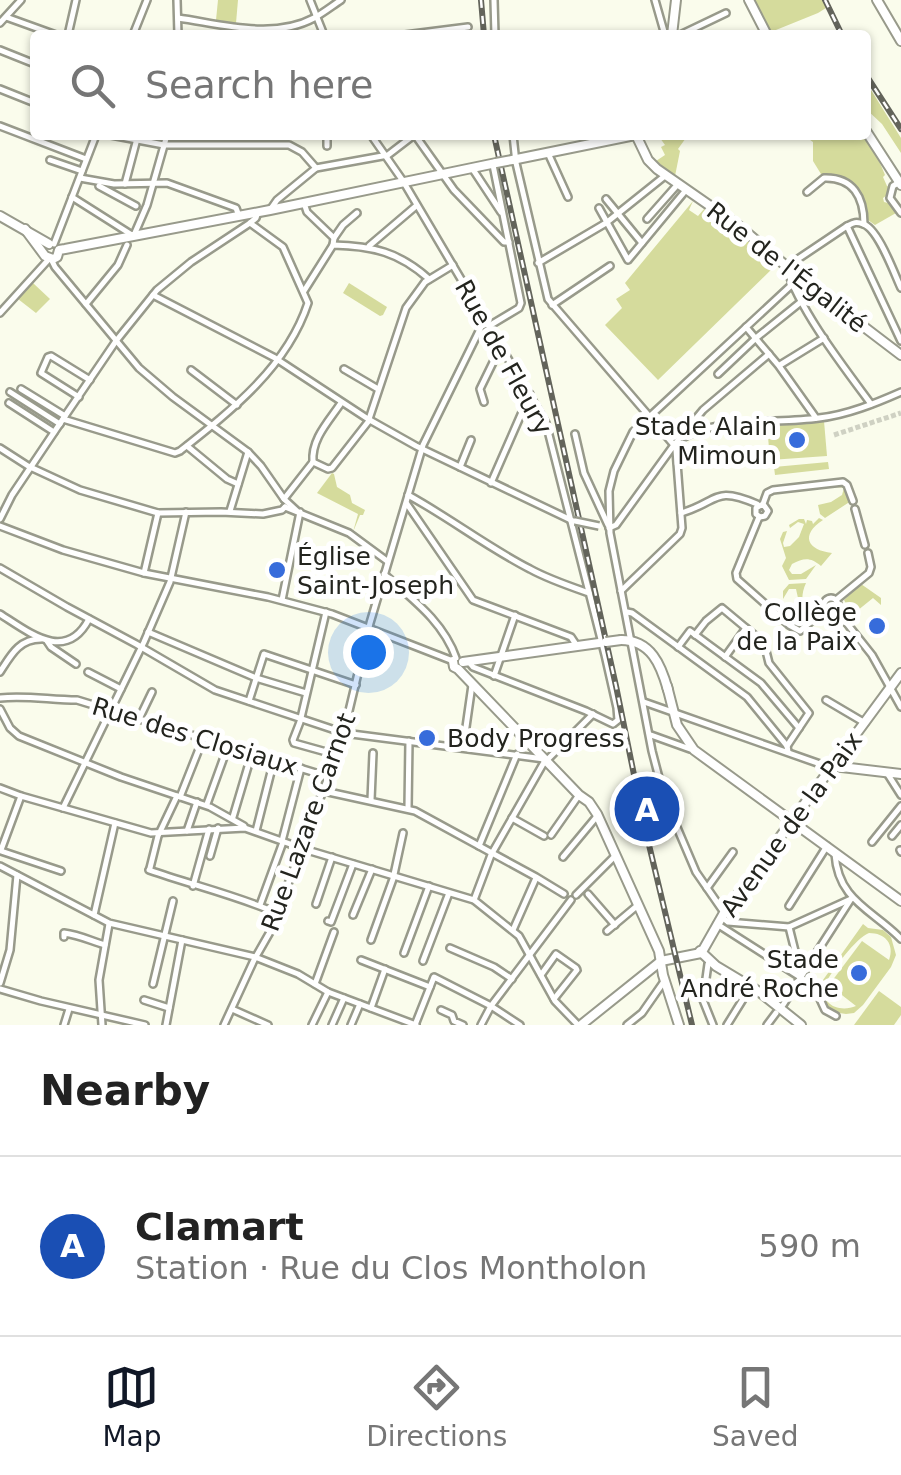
<!DOCTYPE html>
<meta charset="utf-8">
<style>
body{margin:0;font-family:"DejaVu Sans",sans-serif;background:#f6f6f6;color:#222}
.you{position:absolute;left:368px;top:652px;width:35px;height:35px;margin:-25px;border:8px solid #fff;border-radius:50%;background:#1a73e8;box-shadow:0 0 0 15px #1a73e833}
.badge{display:grid;place-items:center;width:65px;height:65px;border-radius:50%;background:#111827;color:#fff;font-size:32px;font-weight:700}
.pin{position:absolute;translate:-50% -50%;border:5px solid #fff;box-shadow:0 2px 10px #0006}
.list{margin:0;padding:0;list-style:none}
h2{display:flex;justify-content:space-between;align-items:center;height:130px;margin:0;padding:0 40px;font-size:42px}
h2 small{font-size:32px;font-weight:400;color:#767676}
.list li{display:grid;grid-template-columns:65px 1fr auto;gap:30px;align-items:center;box-sizing:border-box;height:180px;padding:0 40px;border-top:2px solid #e0e0e0}
.list b{display:block;font-size:38px;white-space:nowrap}
.list p{margin:0;font-size:32px;white-space:nowrap;color:#767676}
.list em{font-size:32px;font-style:normal;color:#767676}
.icon{flex:none;width:55px;height:55px;fill:none;stroke:currentColor;stroke-width:2;stroke-linecap:round;stroke-linejoin:round}
.map{position:relative;flex:none;width:901px;height:1025px;overflow:hidden}
.search{position:absolute;background:#fff;box-shadow:0 2px 8px #0004;left:30px;right:30px;top:30px;height:110px;display:flex;align-items:center;gap:25px;box-sizing:border-box;padding:0 35px;border-radius:10px;color:#767676;font-size:38px}
.sheet{height:310px;background:#fff}
nav{display:flex;justify-content:space-around;align-items:center;box-sizing:border-box;height:140px;border-top:2px solid #e0e0e0;background:#fff;font-size:28px;color:#767676}
nav a{display:grid;justify-items:center;gap:5px}
nav .on{color:#111827}
.map>svg:first-child{display:block}
.green{fill:#d5db9c;fill-rule:evenodd}
.lines{fill:none;stroke-linecap:round;stroke-linejoin:round}
.minor-tunnel{stroke:#cfd1c3;stroke-width:5;stroke-dasharray:5 2.5;stroke-linecap:butt}
.minor-casing{stroke:#989a8b;stroke-width:10}
.major-casing{stroke:#989a8b;stroke-width:12}
.minor{stroke:#fff;stroke-width:5}
.major{stroke:#fff;stroke-width:8}
.rail-casing{stroke:#63645b;stroke-width:6}
.rail{stroke:#fff;stroke-width:2.5;stroke-dasharray:8;stroke-linecap:butt}
.minor-bridge-casing{stroke:#989a8b;stroke-width:10;stroke-linecap:butt}
.major-bridge-casing{stroke:#989a8b;stroke-width:12;stroke-linecap:butt}
.minor-bridge{stroke:#fff;stroke-width:5}
.major-bridge{stroke:#fff;stroke-width:8}
.poi-dot{fill:#376cdb;stroke:#fff;stroke-width:4}
.labels{text-anchor:middle;stroke-width:10;stroke-linejoin:round;paint-order:stroke}
.street-label{font-size:25px;fill:#23241e;stroke:#fff}
.poi-label{font-size:25px;fill:#23241e;stroke:#fff;text-anchor:end}
</style>
<div class="map">
<svg width="901" height="1025" viewBox="0 0 901 1025">
<rect width="100%" height="100%" fill="#fafcec"/>
<g class="green">
<polygon points="218,0 238,0 236,23 216,20"/>
<polygon points="752,0 823,0 826,8 818,13 771,32 768,31"/>
<polygon points="866,82 901,138 901,153 882,124 866,109"/>
<polygon points="666,135 688,135 678,149 680,151 675,176 656,161 665,155 661,147 665,145 660,138"/>
<path d="M803,135H863L873,146L885,175L883,177L887,186L889,187L887,195L883,198L884,202L888,203L896,213L875,225L868,220C864,186 853,178 821,174L813,161V142Z"/>
<polygon points="693,201 689,210 698,216 704,209 754,246 753,249 757,253 760,252 776,265 658,380 605,325 622,308 616,299 630,290 625,283"/>
<polygon points="33,283 50,299 36,313 18,299"/>
<polygon points="349,283 387,307 383,315 380,316 343,293"/>
<polygon points="824,421 827,456 770,460 767,425"/>
<polygon points="828,462 829,469 775,475 774,467"/>
<polygon points="332,473 334,474 337,487 350,495 352,503 365,510 363,515 360,515 353,532 358,514 317,493"/>
<polygon points="840,486 844,486 851,501 825,518 820,514 818,505 831,502 842,495 844,488 835,487"/>
<path d="M819,518L823,520C800,535 807,550 832,553L821,566C810,557 804,558 792,564L789,570L792,574H801L816,565L806,579L789,580L782,566L786,558L780,539L783,532L787,531L783,543L784,547L790,546L799,537L804,524L798,522L790,528L789,525L799,519H804L806,524L807,520L812,521L813,524Z"/>
<path d="M806,583C801,594 801,604 807,615L813,616L800,629L793,624L798,619L799,611H794L798,598L796,589H789L783,599V591L789,584Z"/>
<polygon points="861,584 881,598 881,605 873,598 852,615 844,600"/>
<path d="M863,924L868,928L883,930L891,937L896,955L891,967L863,1005L854,1013L846,1014L833,1012L823,1002L818,987ZM869,933C885,933 895,944 889,960L862,941L829,985L856,1006C840,1013 818,1005 826,983C832,970 856,938 869,933Z"/>
<polygon points="879,991 901,1007 901,1015 894,1025 854,1025"/>
</g>
<g class="lines">
<g class="minor-tunnel">
<polyline points="834,435 901,413"/>
<polyline points="837,611 845,621"/>
<polyline points="834,614 842,623"/>
</g>
<g class="minor-casing">
<g id="minor">
<polyline points="177,0 178,35"/>
<polyline points="310,0 324,35"/>
<polyline points="494,0 495,35"/>
<polyline points="655,0 665,35"/>
<polyline points="6,17 56,35"/>
<path d="M178,18C221,24 273,40 314,18C323,13 332,6 341,0"/>
<polyline points="0,23 21,0"/>
<polyline points="68,35 76,0"/>
<polyline points="133,35 147,0"/>
<polyline points="405,35 468,27"/>
<polyline points="680,35 726,13"/>
<polyline points="0,50 35,64"/>
<polyline points="0,89 35,103"/>
<polyline points="0,126 86,159"/>
<polyline points="111,135 164,145 289,145 302,152 316,168"/>
<polyline points="327,135 327,146"/>
<polyline points="371,135 403,181 546,423 605,655 617,708 618,720 613,724 586,711 473,667 468,661"/>
<polyline points="415,135 454,190 504,242 509,242"/>
<polyline points="513,135 516,163 548,299 674,445 676,450 682,528 680,534 621,591"/>
<polyline points="548,153 568,197"/>
<polyline points="50,160 82,171"/>
<polyline points="472,168 501,212"/>
<polyline points="80,178 114,184 167,183 236,208 239,216"/>
<polyline points="898,183 893,186 890,198 901,213"/>
<polyline points="125,184 138,135"/>
<polyline points="99,186 136,206"/>
<path d="M807,192L824,178C853,177 864,197 864,224"/>
<polyline points="72,197 132,235"/>
<polyline points="606,199 642,243"/>
<polyline points="305,206 307,212 334,238 333,245"/>
<polyline points="599,208 628,260 686,190"/>
<polyline points="270,210 277,200 316,168 388,155 414,135"/>
<polyline points="647,219 678,184"/>
<polyline points="847,226 901,341"/>
<polyline points="134,235 147,205 167,135"/>
<polyline points="334,238 343,225 357,213"/>
<polyline points="54,244 96,135"/>
<polyline points="369,246 416,206"/>
<polyline points="51,259 55,267 139,368 173,397 248,452 261,466 284,499 297,511"/>
<polyline points="538,263 606,223 666,175"/>
<path d="M304,291L333,245C373,246 399,252 429,279"/>
<polyline points="153,295 275,358 368,419 416,446 573,521"/>
<polyline points="86,304 118,265 127,245"/>
<polyline points="552,305 610,266"/>
<polyline points="0,313 49,259"/>
<polyline points="489,326 519,308 521,303 493,165"/>
<polyline points="746,327 779,366 816,418"/>
<polyline points="780,365 824,338"/>
<polyline points="344,369 378,389"/>
<polyline points="191,370 237,405"/>
<polyline points="718,374 756,338 802,301"/>
<polyline points="21,389 65,416"/>
<polyline points="10,392 60,424"/>
<polyline points="79,397 41,373 48,357 51,356 90,380"/>
<polyline points="484,402 480,389 501,346"/>
<polyline points="9,403 54,432"/>
<path d="M871,404C843,366 800,311 786,267L847,226C853,223 856,221 863,224C878,228 894,273 901,288"/>
<path d="M63,419L175,453L180,451C232,410 287,367 308,303L283,247L250,223"/>
<polyline points="575,434 584,473 608,525"/>
<path d="M682,438C720,417 776,424 819,418C847,415 876,403 901,392"/>
<polyline points="187,446 227,479 238,484"/>
<polyline points="0,448 28,466 80,490 158,513 221,512 263,514 282,510 285,507"/>
<polyline points="313,462 328,469 332,468 368,422 406,308 425,282 453,265"/>
<path d="M313,462C311,439 329,421 341,403"/>
<polyline points="460,467 471,440"/>
<polyline points="491,483 530,394"/>
<path d="M408,495C450,518 487,547 530,569C548,579 569,586 589,593"/>
<polyline points="284,499 313,462"/>
<polyline points="407,504 473,600 571,637 577,646"/>
<polyline points="763,504 768,511 765,516 760,517 756,514 756,508 763,504 767,493 773,490 843,482 847,485 853,501"/>
<polyline points="285,507 349,533 387,561"/>
<polyline points="855,509 865,545"/>
<polyline points="230,511 248,452"/>
<path d="M681,513C719,502 713,485 757,504"/>
<polyline points="759,517 736,573 737,579 789,625 800,631 825,609"/>
<polyline points="0,519 12,495 65,416 116,341 157,290 191,262 250,223 256,218 258,212"/>
<polyline points="0,526 63,550 144,573 268,597 332,614 453,661"/>
<polyline points="609,528 616,525 674,445 703,410 769,354"/>
<polyline points="0,568 67,607 136,644 215,690 344,733 544,759"/>
<polyline points="144,573 158,513"/>
<path d="M384,574C412,599 443,621 456,658"/>
<circle cx="831" cy="605" r="7"/>
<polyline points="282,600 300,512"/>
<polyline points="836,600 869,573 871,567 868,553"/>
<polyline points="326,612 300,722 293,740 294,743 337,755"/>
<polyline points="627,612 632,613 747,697 787,746 788,752"/>
<path d="M0,614C30,633 66,663 89,619"/>
<polyline points="845,621 872,655 901,707"/>
<polyline points="148,632 256,678 306,693"/>
<polyline points="695,635 706,621 722,608 764,643 769,663 809,713 787,746"/>
<polyline points="47,641 51,647 76,664"/>
<polyline points="678,647 690,631 761,683 799,728"/>
<polyline points="725,657 746,628"/>
<path d="M0,672C11,655 19,639 41,639"/>
<polyline points="88,672 121,689"/>
<polyline points="494,676 515,615"/>
<path d="M0,698C25,695 51,700 77,700L329,777"/>
<polyline points="826,700 865,723"/>
<polyline points="249,701 264,654 356,685"/>
<polyline points="644,702 823,765 833,766"/>
<polyline points="0,709 10,728 19,736 121,777 210,807 244,826"/>
<polyline points="139,719 152,692"/>
<polyline points="651,735 690,749"/>
<polyline points="463,748 472,685"/>
<polyline points="887,773 901,795"/>
<polyline points="0,788 21,796 151,833 245,828 307,850 474,900 519,936 555,1001 578,1025"/>
<polyline points="324,791 415,811 536,877 564,894"/>
<polyline points="180,797 203,739"/>
<polyline points="371,800 373,753"/>
<polyline points="207,804 228,746"/>
<polyline points="63,808 144,642 170,582 186,512"/>
<polyline points="408,808 409,741"/>
<polyline points="233,817 252,753"/>
<polyline points="512,818 544,836"/>
<polyline points="187,831 197,802"/>
<polyline points="256,831 274,760"/>
<polyline points="551,835 579,795"/>
<polyline points="892,836 901,825"/>
<polyline points="282,841 301,768"/>
<polyline points="872,842 901,806"/>
<polyline points="479,846 517,754"/>
<polyline points="1,850 21,796"/>
<polyline points="900,850 901,852"/>
<polyline points="1,851 61,871"/>
<path d="M835,854C838,901 873,910 901,939"/>
<polyline points="210,856 218,828"/>
<polyline points="563,857 598,815"/>
<polyline points="0,866 109,923 255,957 298,974 328,992 416,1025"/>
<polyline points="150,868 158,836 177,796"/>
<path d="M149,870C192,885 235,895 277,913"/>
<polyline points="193,886 209,829"/>
<polyline points="707,888 733,852"/>
<polyline points="588,894 615,925"/>
<polyline points="576,895 616,855"/>
<polyline points="474,900 491,855 543,764 593,714"/>
<polyline points="316,904 332,857"/>
<polyline points="260,905 283,842"/>
<polyline points="789,906 827,846"/>
<polyline points="723,911 696,872 664,797 652,751 610,533 609,491 614,471 633,432 799,278"/>
<polyline points="94,915 115,823"/>
<polyline points="353,915 372,869"/>
<polyline points="722,917 728,922 789,927 851,899"/>
<polyline points="328,921 331,922 353,864"/>
<polyline points="717,924 814,986 825,1010 836,1016"/>
<polyline points="789,927 801,975"/>
<polyline points="513,930 536,878"/>
<polyline points="607,931 638,905"/>
<path d="M64,937V933C80,935 91,941 105,945"/>
<polyline points="371,940 393,879 403,833"/>
<polyline points="450,948 494,967 512,979"/>
<polyline points="404,953 429,886"/>
<polyline points="361,960 430,987"/>
<polyline points="423,961 449,893"/>
<polyline points="708,964 703,1000 713,1025"/>
<polyline points="541,975 556,954 576,968 577,970 554,999"/>
<polyline points="0,983 10,950 17,875"/>
<polyline points="153,984 173,901"/>
<polyline points="315,984 334,932"/>
<polyline points="0,989 41,1001 145,1025"/>
<polyline points="144,1000 169,1008"/>
<polyline points="783,1005 851,899"/>
<polyline points="371,1008 385,969"/>
<polyline points="232,1009 268,1025"/>
<polyline points="441,1010 452,1015 454,1021 463,1025"/>
<polyline points="64,1025 69,1009"/>
<polyline points="102,1025 99,980 109,924"/>
<polyline points="166,1025 182,940"/>
<polyline points="224,1025 254,960 270,932 342,740 370,623 423,445 485,319"/>
<polyline points="312,1025 328,992"/>
<polyline points="332,1025 344,998"/>
<polyline points="351,1025 360,1004"/>
<polyline points="415,1025 434,977 491,1006 520,1025"/>
<polyline points="481,1025 491,1006 571,900"/>
<polyline points="627,1025 642,1013 665,980"/>
<polyline points="727,1025 745,996"/>
<polyline points="767,1025 776,1013"/>
</g>
</g>
<g class="major-casing">
<g id="major">
<polyline points="749,0 767,35"/>
<polyline points="877,0 901,41"/>
<polyline points="672,35 676,0"/>
<polyline points="866,131 901,185"/>
<polyline points="636,135 648,160 657,169 739,226 805,282 901,355"/>
<polyline points="512,160 635,135"/>
<polyline points="0,216 49,244"/>
<polyline points="25,229 45,256 53,259 57,257 59,250 65,249 270,210 496,163"/>
<path d="M621,640C651,640 661,665 668,690"/>
<polyline points="453,661 454,667 458,669 579,795 589,802 597,814 659,951 663,975 679,1025"/>
<polyline points="463,662 606,642"/>
<polyline points="667,686 677,725 694,750 901,901"/>
<polyline points="833,766 901,774"/>
<polyline points="700,951 716,966 761,993 801,1025"/>
<polyline points="661,961 701,953 703,950 724,913 901,673"/>
<polyline points="581,1025 661,961"/>
</g>
</g>
<use href="#minor" class="minor"/>
<use href="#major" class="major"/>
<g class="rail-casing">
<g id="rail">
<polyline points="481,0 484,35"/>
<polyline points="825,0 842,35"/>
<polyline points="866,75 901,129"/>
<polyline points="494,135 616,686 644,824 692,1025"/>
</g>
</g>
<use href="#rail" class="rail"/>
<g class="minor-bridge-casing">
<polyline id="minor-bridge" points="575,521 599,526"/>
</g>
<g class="major-bridge-casing">
<g id="major-bridge">
<polyline points="496,163 512,160"/>
<polyline points="606,642 621,640"/>
</g>
</g>
<use href="#minor-bridge" class="minor-bridge"/>
<use href="#major-bridge" class="major-bridge"/>
</g>
<g class="poi-dot">
<circle cx="797" cy="440" r="10"/>
<circle cx="277" cy="570" r="10"/>
<circle cx="877" cy="626" r="10"/>
<circle cx="427" cy="738" r="10"/>
<circle cx="859" cy="973" r="10"/>
</g>
<g class="labels">
<g class="street-label">
<text transform="translate(787 267) rotate(38)" y="9">Rue de l'Égalité</text>
<text transform="translate(504 357) rotate(61)" y="9">Rue de Fleury</text>
<text transform="translate(195 736) rotate(17)" y="9">Rue des Closiaux</text>
<text transform="translate(308 822) rotate(-70)" y="9">Rue Lazare Carnot</text>
<text transform="translate(791 824) rotate(-54)" y="9">Avenue de la Paix</text>
</g>
<g class="poi-label">
<text x="777" y="435">Stade Alain<tspan x="777" dy="29">Mimoun</tspan></text>
<text x="297" y="565" text-anchor="start">Église<tspan x="297" dy="29">Saint-Joseph</tspan></text>
<text x="857" y="621">Collège<tspan x="857" dy="29">de la Paix</tspan></text>
<text x="447" y="747" text-anchor="start">Body Progress</text>
<text x="839" y="968">Stade<tspan x="839" dy="29">André Roche</tspan></text>
</g>
</g>
</svg>
<div class="you"></div>
<div class="pin badge" style="left:647px;top:809px;background:#1a4fb4">A</div>
<div class="search"><svg class="icon" aria-label="search" viewBox="0 0 24 24"><circle cx="10" cy="10" r="6"/><path d="M15 15l6 6"/></svg>Search here</div>
</div>
<section class="sheet">
<h2>Nearby<small></small></h2>
<ul class="list">
<li><span class="badge" style="background:#1a4fb4">A</span><div><b>Clamart</b><p>Station · Rue du Clos Montholon</p></div><em>590 m</em></li>
</ul>
</section>
<nav>
<a class="on"><svg class="icon" aria-label="map" viewBox="0 0 24 24"><path d="M3 6l6-2 6 2 6-2v14l-6 2-6-2-6 2zM9 4v14M15 6v14"/></svg>Map</a>
<a><svg class="icon" aria-label="directions" viewBox="0 0 24 24"><path d="M12 3l9 9-9 9-9-9zM9 14v-3h6M13 9l2 2-2 2"/></svg>Directions</a>
<a><svg class="icon" aria-label="saved" viewBox="0 0 24 24"><path d="M7 4h10v16l-5-4-5 4z"/></svg>Saved</a>
</nav>
